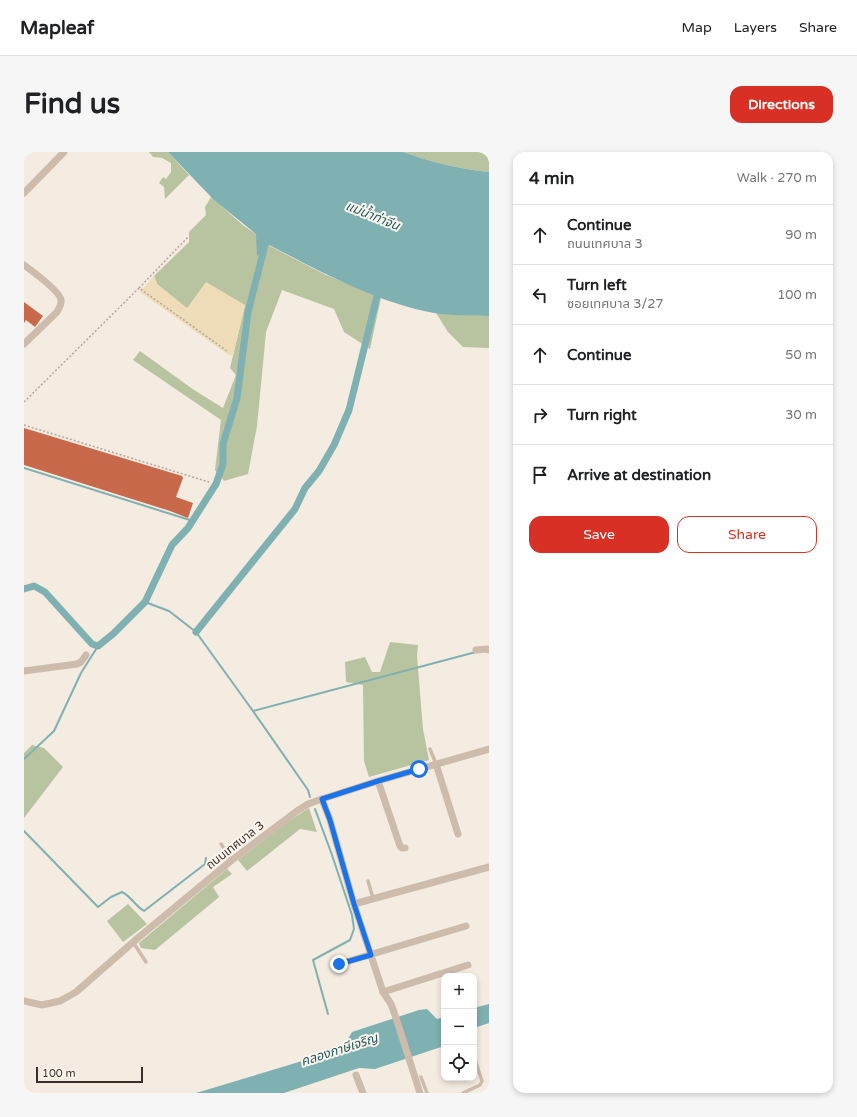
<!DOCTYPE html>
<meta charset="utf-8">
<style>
body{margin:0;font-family:"Varela Round","Noto Sans Thai",sans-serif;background:#f6f6f6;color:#202124}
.controls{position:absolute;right:12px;bottom:12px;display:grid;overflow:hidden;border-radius:8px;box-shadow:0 2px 6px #0003}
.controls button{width:36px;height:36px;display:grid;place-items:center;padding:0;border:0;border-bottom:1px solid #e0e0e0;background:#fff;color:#202124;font:20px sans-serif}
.scale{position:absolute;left:12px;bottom:10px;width:107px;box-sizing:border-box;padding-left:4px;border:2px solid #3b302b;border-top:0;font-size:11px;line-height:14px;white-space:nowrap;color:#3b302b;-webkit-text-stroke:3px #fbf5ee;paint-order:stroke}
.stop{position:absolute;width:12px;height:12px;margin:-9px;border:3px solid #1a73e8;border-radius:50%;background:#fff}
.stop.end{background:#1a73e8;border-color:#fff;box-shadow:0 1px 4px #0008}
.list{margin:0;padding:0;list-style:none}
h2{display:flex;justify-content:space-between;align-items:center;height:52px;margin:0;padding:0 16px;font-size:17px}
h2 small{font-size:13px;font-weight:400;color:#757577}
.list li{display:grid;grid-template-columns:26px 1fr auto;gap:12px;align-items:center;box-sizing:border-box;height:60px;padding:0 16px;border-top:1px solid #e0e0e0}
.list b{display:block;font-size:15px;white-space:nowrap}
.list p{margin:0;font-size:13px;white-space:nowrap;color:#757577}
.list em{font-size:13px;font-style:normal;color:#757577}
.actions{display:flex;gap:8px;padding:12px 16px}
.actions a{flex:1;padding:9px 0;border:1px solid #d93025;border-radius:12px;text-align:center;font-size:14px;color:#d93025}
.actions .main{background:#d93025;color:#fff}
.icon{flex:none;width:22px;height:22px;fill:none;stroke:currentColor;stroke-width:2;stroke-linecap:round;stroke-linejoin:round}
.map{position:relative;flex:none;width:465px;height:941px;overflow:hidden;border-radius:12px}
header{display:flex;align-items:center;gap:24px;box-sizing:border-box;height:56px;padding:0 20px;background:#fff;border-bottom:1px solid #e0e0e0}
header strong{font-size:19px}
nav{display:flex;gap:22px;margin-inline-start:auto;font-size:14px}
.intro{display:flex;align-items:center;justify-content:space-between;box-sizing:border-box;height:96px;padding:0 24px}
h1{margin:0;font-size:28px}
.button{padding:10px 18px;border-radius:12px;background:#d93025;color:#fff;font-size:14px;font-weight:700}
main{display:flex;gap:24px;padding:0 24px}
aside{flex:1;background:#fff;border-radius:12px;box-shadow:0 2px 6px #0003}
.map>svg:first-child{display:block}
.green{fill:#b8c4a0}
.sand{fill:#efdcb8}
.water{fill:#7fb0b2}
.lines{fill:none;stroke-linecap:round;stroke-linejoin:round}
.stream{stroke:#7fb0b2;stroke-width:2}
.canal{stroke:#7fb0b2;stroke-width:7}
.building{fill:#c8694b}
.path{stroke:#b9a596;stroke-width:1.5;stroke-dasharray:2 2;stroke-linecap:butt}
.lane{stroke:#cdbbac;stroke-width:3.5}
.street{stroke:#cdbbac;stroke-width:7}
.route{stroke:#1a73e8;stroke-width:5}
.labels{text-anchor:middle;stroke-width:4;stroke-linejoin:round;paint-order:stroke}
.street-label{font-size:12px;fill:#3b302b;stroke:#fbf5ee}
.water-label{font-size:13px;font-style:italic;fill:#1f5a5e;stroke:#fbf5ee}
</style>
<header>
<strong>Mapleaf</strong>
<nav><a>Map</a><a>Layers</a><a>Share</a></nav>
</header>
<div class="intro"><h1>Find us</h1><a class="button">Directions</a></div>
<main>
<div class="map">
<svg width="465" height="941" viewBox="0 0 465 941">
<rect width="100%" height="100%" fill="#f4ebe1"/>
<g class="green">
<polygon points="125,0 144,0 165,23 141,47 140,35 135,31 139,25 142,27 147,20 147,11 138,6 129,5"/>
<path d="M379,0H465V20C436,17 407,10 379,0Z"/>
<polygon points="187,45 220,74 232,82 238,100 244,93 300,122 357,146 346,197 320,180 310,157 258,138 242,180 233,274 224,322 200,329 191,318 197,268 109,208 116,199 170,238 199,256 212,223 206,216 221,153 163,157 133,132 130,124 165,90 165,80 182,63 181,55"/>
<polygon points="412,161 465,164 465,196 439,195 424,180"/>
<polygon points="366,490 394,493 393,504 399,577 405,608 345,625 340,609 339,533 322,530 321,510 341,505 348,520 356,520"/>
<polygon points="8,593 20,596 39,615 0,666 0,601"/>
<polygon points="285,656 293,680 276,677 223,719 214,708 262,671"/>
<polygon points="203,717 208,722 189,735 195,745 131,798 117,796 115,791"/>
<polygon points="104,752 123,772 99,790 83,769"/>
</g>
<polygon class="sand" points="130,124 133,132 163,156 182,130 221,153 209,204 203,202 116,140"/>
<g class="water">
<path d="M144,0H379C407,10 436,17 465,20V164C447,163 428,164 410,161C351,150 298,120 245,93L233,104L232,82L190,48Z"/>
<polygon points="465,852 465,871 450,876 450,856"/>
<polygon points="403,857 413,867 420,865 420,894 351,917 335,916 260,941 172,941 318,897 328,880 395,858"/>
</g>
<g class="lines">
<g class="stream">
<polyline points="0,316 169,369"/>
<polyline points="121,450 145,459 172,480 229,559 284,638 286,645"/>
<polyline points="229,559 452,500"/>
<polyline points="0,607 30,579 57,521 74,494"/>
<polyline points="291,657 308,703 328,763 330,777 326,788 289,808 304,862"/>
<path d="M0,679L74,755L87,745L98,740C108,745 111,754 120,759L181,712L182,706"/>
</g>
<g class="canal">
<polyline points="0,437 10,434 21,440 68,492 74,494 89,482 121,450 148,393 164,376 192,332 199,312 199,292 213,246 224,160 242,89"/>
<polyline points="172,480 271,357 281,336 295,319 310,293 325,258 355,136"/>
</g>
</g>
<g class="building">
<polygon points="0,150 19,164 11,175 2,168 0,171"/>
<polygon points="0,276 158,324 159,326 152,345 169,351 164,366 146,359 0,313"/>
</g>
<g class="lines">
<g class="path">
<polyline points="115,136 165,84"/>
<polyline points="0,250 115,136 203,199"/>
<polyline points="0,273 185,330"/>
</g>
<g class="lane">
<polyline points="406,597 412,612"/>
<polyline points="197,692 208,708"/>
<polyline points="344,729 349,746"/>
<polyline points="109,790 122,810"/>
<polyline points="397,925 403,941"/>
<polyline points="439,941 456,933 458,929 450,905"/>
</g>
<g class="street">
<polyline points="0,41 40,0"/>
<path d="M0,113C8,119 36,139 37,148C38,153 35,156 33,160L0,192"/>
<polyline points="452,498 463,497 465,498"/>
<polyline points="0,519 53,512 57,510 62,503"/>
<polyline points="412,612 434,682"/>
<polyline points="354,629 376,694 378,696 381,696"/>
<polyline points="298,647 306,668 330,752 359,840 367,852 371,863 396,941"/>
<polyline points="330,752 465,715"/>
<polyline points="315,812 442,774"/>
<polyline points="359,840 444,813"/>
<polyline points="0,849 18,853 36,849 52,840 115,785 208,708 273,659 284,652 298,647 354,629 465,597"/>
<polyline points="332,923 339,941"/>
</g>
</g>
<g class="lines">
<polyline class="route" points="315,812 347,803 330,752 306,668 298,647 354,629 395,617"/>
</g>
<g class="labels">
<g class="street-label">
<text transform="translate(211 693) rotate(-38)" y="4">ถนนเทศบาล 3</text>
</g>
<g class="water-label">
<text transform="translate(349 63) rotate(22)" y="5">แม่น้ำท่าจีน</text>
<text transform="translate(315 897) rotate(-18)" y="5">คลองภาษีเจริญ</text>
</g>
</g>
</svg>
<div class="controls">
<button>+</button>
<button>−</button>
<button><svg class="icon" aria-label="locate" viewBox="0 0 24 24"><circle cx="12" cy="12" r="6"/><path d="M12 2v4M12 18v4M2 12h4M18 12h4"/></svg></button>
</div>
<div class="scale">100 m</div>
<div class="stop" style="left:395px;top:617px"></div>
<div class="stop end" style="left:315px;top:812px"></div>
</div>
<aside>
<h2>4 min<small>Walk · 270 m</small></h2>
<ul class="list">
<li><svg class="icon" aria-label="ahead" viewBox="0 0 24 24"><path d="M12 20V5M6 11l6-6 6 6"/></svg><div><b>Continue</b><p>ถนนเทศบาล 3</p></div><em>90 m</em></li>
<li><svg class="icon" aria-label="left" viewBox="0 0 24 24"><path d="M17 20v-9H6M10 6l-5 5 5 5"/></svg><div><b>Turn left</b><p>ซอยเทศบาล 3/27</p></div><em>100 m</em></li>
<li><svg class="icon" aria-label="ahead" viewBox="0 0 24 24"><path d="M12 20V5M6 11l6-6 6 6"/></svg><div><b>Continue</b></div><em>50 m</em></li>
<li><svg class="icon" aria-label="right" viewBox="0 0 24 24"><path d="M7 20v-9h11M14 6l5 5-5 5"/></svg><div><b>Turn right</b></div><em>30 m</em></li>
<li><svg class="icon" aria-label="arrive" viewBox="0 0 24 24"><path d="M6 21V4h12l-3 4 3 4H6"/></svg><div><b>Arrive at destination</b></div></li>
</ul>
<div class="actions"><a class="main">Save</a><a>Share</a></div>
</aside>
</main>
